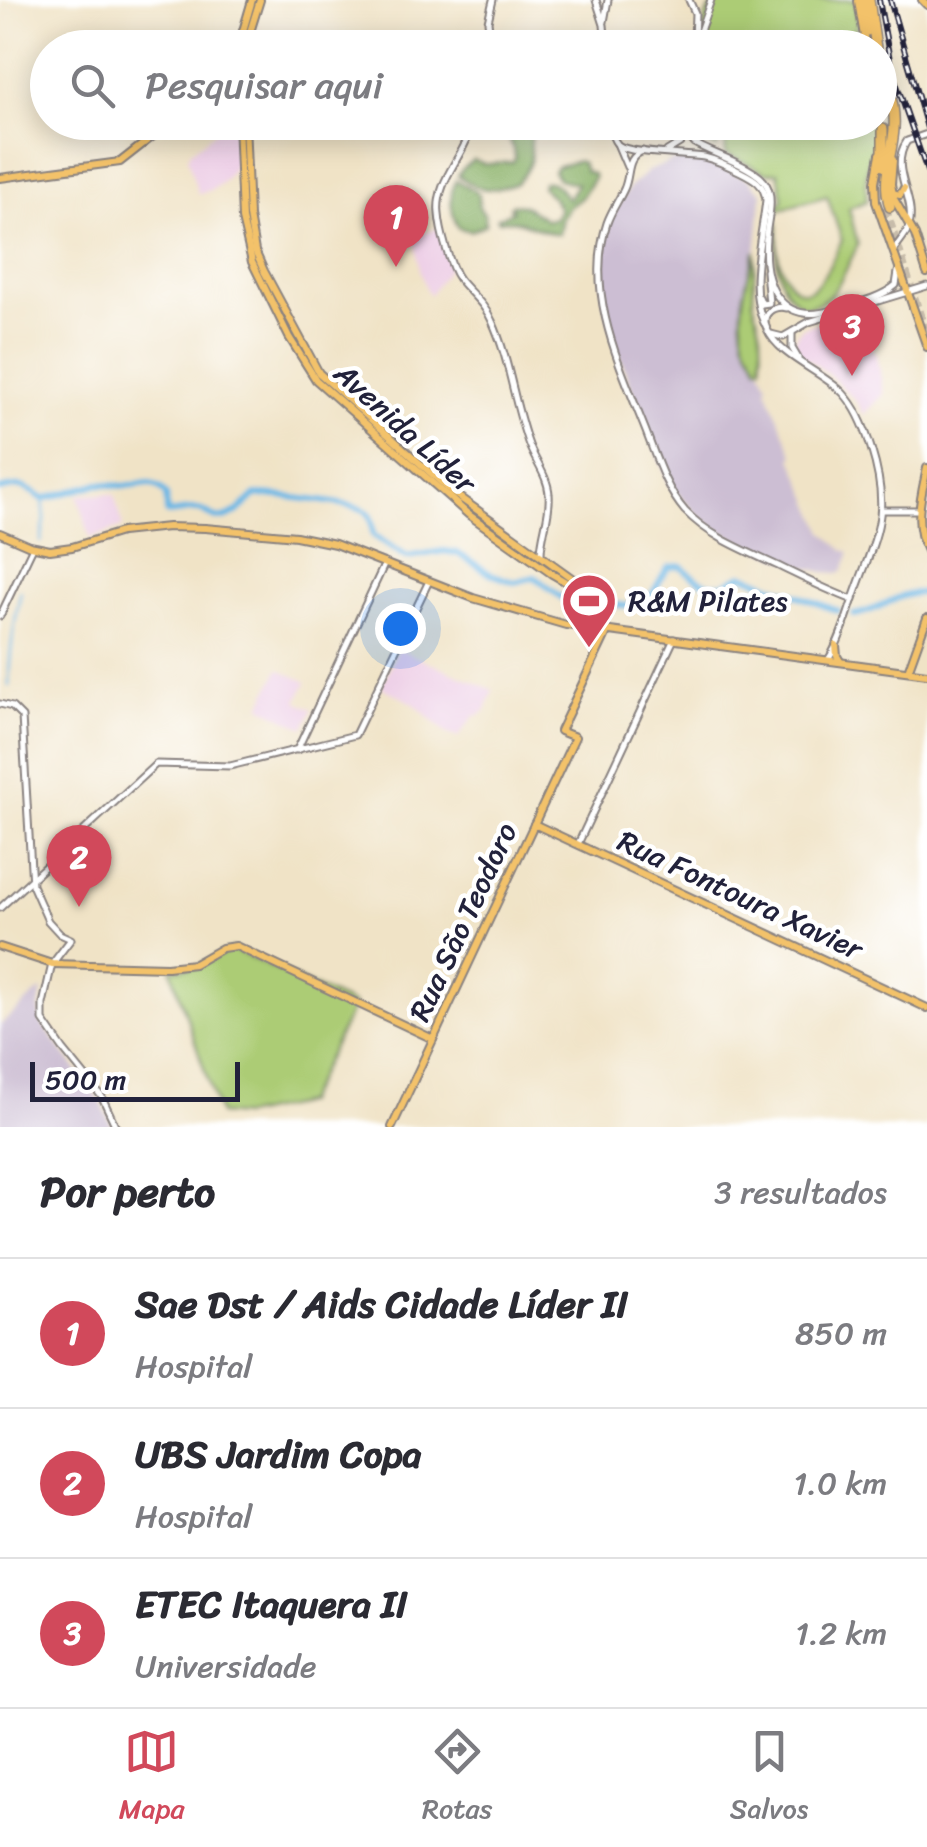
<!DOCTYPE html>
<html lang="pt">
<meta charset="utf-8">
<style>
body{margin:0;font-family:Sriracha,sans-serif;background:#f2f2f3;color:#2b2b33}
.scale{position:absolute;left:30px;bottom:25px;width:210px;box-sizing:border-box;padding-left:10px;border:5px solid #22223b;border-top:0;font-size:28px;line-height:35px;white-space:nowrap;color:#22223b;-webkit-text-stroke:8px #fff;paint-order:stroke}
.you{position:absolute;left:400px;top:628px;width:35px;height:35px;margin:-25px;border:8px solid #fff;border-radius:50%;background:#1a73e8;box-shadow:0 0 0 15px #1a73e833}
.badge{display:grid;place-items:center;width:65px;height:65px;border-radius:50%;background:#d1495b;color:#fff;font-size:32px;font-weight:700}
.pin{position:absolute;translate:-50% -82px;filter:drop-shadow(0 2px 5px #0008)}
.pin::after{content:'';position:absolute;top:52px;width:35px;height:30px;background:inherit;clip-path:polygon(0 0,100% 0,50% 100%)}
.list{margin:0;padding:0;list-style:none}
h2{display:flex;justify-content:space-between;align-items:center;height:130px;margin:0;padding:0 40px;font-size:42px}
h2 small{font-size:32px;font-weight:400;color:#7c7c81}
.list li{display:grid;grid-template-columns:65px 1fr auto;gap:30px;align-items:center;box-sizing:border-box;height:150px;padding:0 40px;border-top:2px solid #e1e1e2}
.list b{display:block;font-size:38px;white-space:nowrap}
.list p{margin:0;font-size:32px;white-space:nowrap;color:#7c7c81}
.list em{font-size:32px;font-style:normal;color:#7c7c81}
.icon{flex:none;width:55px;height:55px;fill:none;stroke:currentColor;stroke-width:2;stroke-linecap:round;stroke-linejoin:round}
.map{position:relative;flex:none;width:927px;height:1127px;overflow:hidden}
.search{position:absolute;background:#fff;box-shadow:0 5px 25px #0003;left:30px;right:30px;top:30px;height:110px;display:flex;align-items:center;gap:25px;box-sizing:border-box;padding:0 35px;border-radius:55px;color:#7c7c81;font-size:38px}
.sheet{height:580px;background:#fff}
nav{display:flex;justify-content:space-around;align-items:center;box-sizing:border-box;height:140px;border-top:2px solid #e1e1e2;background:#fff;font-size:28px;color:#7c7c81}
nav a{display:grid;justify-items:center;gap:5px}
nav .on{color:#d1495b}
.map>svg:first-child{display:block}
.built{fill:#eed0e7}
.industrial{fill:#ccbed3}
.green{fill:#accc74;stroke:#677758;stroke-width:2.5}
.forest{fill:#89b066;stroke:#566950;stroke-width:2.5}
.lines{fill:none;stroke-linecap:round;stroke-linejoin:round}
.stream{stroke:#6bb7e5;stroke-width:2.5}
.river{stroke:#6bb7e5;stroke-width:6}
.highway-tunnel{stroke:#c7bcaa;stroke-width:9;stroke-dasharray:9 4.5;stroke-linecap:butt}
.minor-casing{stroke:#898280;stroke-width:9}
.major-casing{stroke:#898280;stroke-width:10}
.highway-casing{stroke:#898280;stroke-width:12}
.minor{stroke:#fff;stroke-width:5}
.major{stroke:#f3c26a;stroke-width:6}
.highway{stroke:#f3c26a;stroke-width:9}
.rail-casing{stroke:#22223b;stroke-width:6}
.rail{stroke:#fff;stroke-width:2.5;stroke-dasharray:8;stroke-linecap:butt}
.labels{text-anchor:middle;stroke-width:9;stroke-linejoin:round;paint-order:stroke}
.street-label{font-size:30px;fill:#22223b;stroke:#fff}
.poi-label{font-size:30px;fill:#22223b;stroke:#fff;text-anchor:start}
</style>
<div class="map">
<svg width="927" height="1127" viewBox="0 0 927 1127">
<rect width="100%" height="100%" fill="#fff"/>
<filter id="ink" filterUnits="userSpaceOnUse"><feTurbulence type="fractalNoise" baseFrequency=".01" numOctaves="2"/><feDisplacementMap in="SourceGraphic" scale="20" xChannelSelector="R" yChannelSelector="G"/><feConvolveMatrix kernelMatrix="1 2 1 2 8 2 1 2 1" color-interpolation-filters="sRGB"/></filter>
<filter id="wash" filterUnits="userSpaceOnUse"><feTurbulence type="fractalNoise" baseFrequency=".0048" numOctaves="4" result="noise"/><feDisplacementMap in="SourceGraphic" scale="40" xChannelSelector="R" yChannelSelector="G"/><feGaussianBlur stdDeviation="2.25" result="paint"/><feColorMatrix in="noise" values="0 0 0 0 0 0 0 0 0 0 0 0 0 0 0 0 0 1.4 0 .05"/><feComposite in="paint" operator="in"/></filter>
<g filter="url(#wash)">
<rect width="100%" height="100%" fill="#f0e3c6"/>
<g class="built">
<polygon points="226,123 234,123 236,165 223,182 211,190 198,194 188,160 190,152"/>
<polygon points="439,228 449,267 430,295 426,289 419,269 414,235"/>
<polygon points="839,316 877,354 884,394 864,415 856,401 831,376 798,352 794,342 796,335 802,328"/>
<polygon points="114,494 123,527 90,538 78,495"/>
<polygon points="398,649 493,690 486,710 478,716 475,715 458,737 448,734 413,703 381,687"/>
<polygon points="279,669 307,682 297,701 313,709 304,728 261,706"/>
</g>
<g class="industrial">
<polygon points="686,159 709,160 748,179 762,193 753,282 753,300 761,333 760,366 768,385 766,387 794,456 792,458 824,532 843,550 850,552 843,571 838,573 824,572 797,565 741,541 716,529 695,512 669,484 616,347 604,302 602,279 603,256 610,218 630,187 648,171 673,161"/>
<polygon points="42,989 39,1007 42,1024 101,1102 112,1127 0,1127 0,1025"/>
</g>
<g class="green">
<polygon points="717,0 856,0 858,26 850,34 852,45 861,45 863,47 698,48 706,16"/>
<path d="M880,107C881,129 872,146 868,166C865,178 866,190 867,201L849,208L858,245C845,269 836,307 803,306C774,290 775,252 777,223C779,233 777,245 778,255C780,265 785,277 792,285C814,310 834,256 842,240L827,196L778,210V204L783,201L778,172L767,173L726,154L725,141L717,142V148L700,141L701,123L880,122Z"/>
<path d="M755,251L753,300L761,333L762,366H758C755,356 747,350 744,338C737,308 747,280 755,251Z"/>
<polygon points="232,949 354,1005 305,1103 243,1116 219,1114 171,969 195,967"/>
</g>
<g class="forest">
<path d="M511,127L530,132C532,157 534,165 515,184C488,191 481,193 458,175L463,168L473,160L486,164L513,162L515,158C514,148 508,139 506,128Z"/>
<path d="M578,161L582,163L585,171L593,174L594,178L581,198L569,207L562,218L559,234C536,232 524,217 499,221L497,218L513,211L510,207L513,204L523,205L547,220L555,218L559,210L553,198L542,187L543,182C556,180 561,191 568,199L577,184L558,179L553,171L558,166Z"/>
<path d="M456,180L479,194V207L485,215V225L471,231L458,228C451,212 448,195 456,180Z"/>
</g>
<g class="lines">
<g class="stream">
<polyline points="41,542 45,520 43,499"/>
<path d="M9,686C9,653 14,623 21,591"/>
</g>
<g class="river">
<path d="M0,490C24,484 24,486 43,499L97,484L125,486L149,483L160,488L166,495L167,513C177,515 181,510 191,510C202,509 205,513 214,517C228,524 246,504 256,495C271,495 359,503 367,512C373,518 372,527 373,535L407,557L444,551L457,553L491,574L514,582L535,577L563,599L581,603L587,598"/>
<path d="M597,596C612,606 637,612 651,595C658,586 661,576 669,567L681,566C693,577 710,591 729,582C734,579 738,576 744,575L838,611"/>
<path d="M854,615C884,610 896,591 927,593"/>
</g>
</g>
</g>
<g filter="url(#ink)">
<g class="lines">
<polyline class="highway-tunnel" points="885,208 927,338"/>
<g class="minor-casing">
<g id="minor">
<polyline points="596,0 604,25 606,48"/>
<polyline points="689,0 695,13 694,40"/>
<polyline points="604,22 608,0"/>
<polyline points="491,48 488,21 493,0"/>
<polyline points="694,48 711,0"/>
<path d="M472,122C467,155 435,179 439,214C440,230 450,267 459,279C470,293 485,304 492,321C510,360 514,405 529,445C535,461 548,477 549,494C551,514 541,534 541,554"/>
<path d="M610,122C611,130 612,139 618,145C629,154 686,154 704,157C717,160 729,166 741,172C755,179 764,184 766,200C762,238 747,287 764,323"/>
<path d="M686,122L688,135L694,143C712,154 757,167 766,184C775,200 767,221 766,237C762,283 779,326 832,310C852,304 880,299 896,285L898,272"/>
<polyline points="618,146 627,167"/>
<path d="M643,151C625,158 631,174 624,189C619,200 611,211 607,223C584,292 620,366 645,429C656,457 665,488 685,511C710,537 744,550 776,565C801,577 826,590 853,600"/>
<polyline points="667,151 680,143 685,125"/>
<path d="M894,250C898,243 905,236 908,229C919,199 887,170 907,141L927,134"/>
<polyline points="759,297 762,304 769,303 766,271"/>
<path d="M787,308C773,305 760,314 767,329C779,357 822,371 843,393C857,408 865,428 871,448C892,515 876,534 854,596C847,616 840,642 828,660"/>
<polyline points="792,332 792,348 798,358"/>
<polyline points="771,334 783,337 809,322 927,286"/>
<polyline points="882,510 919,510"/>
<polyline points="0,616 33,547"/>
<polyline points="0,704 12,707 22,717 32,885 48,921 60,934 71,939 52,964 43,1004 43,1020 63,1049 102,1097 116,1127"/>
<polyline points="297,750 385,563"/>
<polyline points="578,844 674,639"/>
<polyline points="0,908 156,764 230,766 355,735 429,581"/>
</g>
</g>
<g class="major-casing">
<g id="major">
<polyline points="922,0 927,5"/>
<polyline points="858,1 866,48"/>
<polyline points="238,48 252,0"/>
<polyline points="245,48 260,0"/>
<polyline points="238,122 242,219 252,262 289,337 316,380 469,515 552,574 588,595"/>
<polyline points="245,122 249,216 255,251 264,271 319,373 452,492 583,586 593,599 604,630"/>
<polyline points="880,154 875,182 876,202 927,347"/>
<polyline points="893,160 891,184 894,199 915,235 927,273"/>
<polyline points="0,178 120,162 171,122"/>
<polyline points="892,193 900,195 904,188"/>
<path d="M927,468C921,497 913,524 927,551"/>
<polyline points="0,533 30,546 50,550 72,547 121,532 168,527 205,528 296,536 335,544 473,598 566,625 927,674"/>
<polyline points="836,645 837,656 840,661"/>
<polyline points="908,671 927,618"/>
<polyline points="534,824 927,1008"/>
<polyline points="0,947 52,964 167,967 194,964 222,948 236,946 433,1039"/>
<polyline points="392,1127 575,737 560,731 608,630"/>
</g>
</g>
<g class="highway-casing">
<g id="highway">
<polyline points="862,0 867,31"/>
<polyline points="869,0 876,48"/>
<path d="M880,60C887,82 896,106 894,129C892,157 881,179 890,207"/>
<polyline points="880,86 883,111"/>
<polyline points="883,166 883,129"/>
</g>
</g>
<use href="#minor" class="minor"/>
<use href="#major" class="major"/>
<use href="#highway" class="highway"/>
<g class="rail-casing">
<g id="rail">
<polyline points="879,0 892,71 927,171"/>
<polyline points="890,0 927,128"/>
</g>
</g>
<use href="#rail" class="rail"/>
</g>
</g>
<defs>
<g id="stadium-pin" transform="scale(2.875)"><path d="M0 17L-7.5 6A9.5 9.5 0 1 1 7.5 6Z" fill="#d1495b" stroke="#fff"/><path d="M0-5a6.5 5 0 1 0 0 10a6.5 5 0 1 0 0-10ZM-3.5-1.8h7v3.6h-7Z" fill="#fff"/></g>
</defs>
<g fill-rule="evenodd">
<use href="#stadium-pin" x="589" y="601"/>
</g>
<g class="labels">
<g class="street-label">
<text transform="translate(405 428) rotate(42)" y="10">Avenida Líder</text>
<text transform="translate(740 895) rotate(25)" y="10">Rua Fontoura Xavier</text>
<text transform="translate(463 922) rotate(-65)" y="10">Rua São Teodoro</text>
</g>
<g class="poi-label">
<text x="628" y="611">R&amp;M Pilates</text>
</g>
</g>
</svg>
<div class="scale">500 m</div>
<div class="you"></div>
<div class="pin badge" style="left:396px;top:267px">1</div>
<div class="pin badge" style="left:79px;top:907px">2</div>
<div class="pin badge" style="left:852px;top:376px">3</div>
<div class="search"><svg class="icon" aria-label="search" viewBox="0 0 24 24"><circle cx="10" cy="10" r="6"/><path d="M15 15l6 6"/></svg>Pesquisar aqui</div>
</div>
<section class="sheet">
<h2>Por perto<small>3 resultados</small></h2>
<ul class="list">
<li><span class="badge">1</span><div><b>Sae Dst / Aids Cidade Líder II</b><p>Hospital</p></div><em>850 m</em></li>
<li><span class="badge">2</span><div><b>UBS Jardim Copa</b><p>Hospital</p></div><em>1.0 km</em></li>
<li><span class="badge">3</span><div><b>ETEC Itaquera II</b><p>Universidade</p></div><em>1.2 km</em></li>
</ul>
</section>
<nav>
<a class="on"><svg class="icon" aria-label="map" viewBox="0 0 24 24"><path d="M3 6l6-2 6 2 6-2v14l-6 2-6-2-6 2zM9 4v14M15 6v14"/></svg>Mapa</a>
<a><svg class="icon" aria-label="directions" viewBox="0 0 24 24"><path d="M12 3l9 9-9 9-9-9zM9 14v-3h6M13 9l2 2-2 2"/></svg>Rotas</a>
<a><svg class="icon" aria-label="saved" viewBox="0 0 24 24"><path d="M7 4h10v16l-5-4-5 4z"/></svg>Salvos</a>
</nav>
